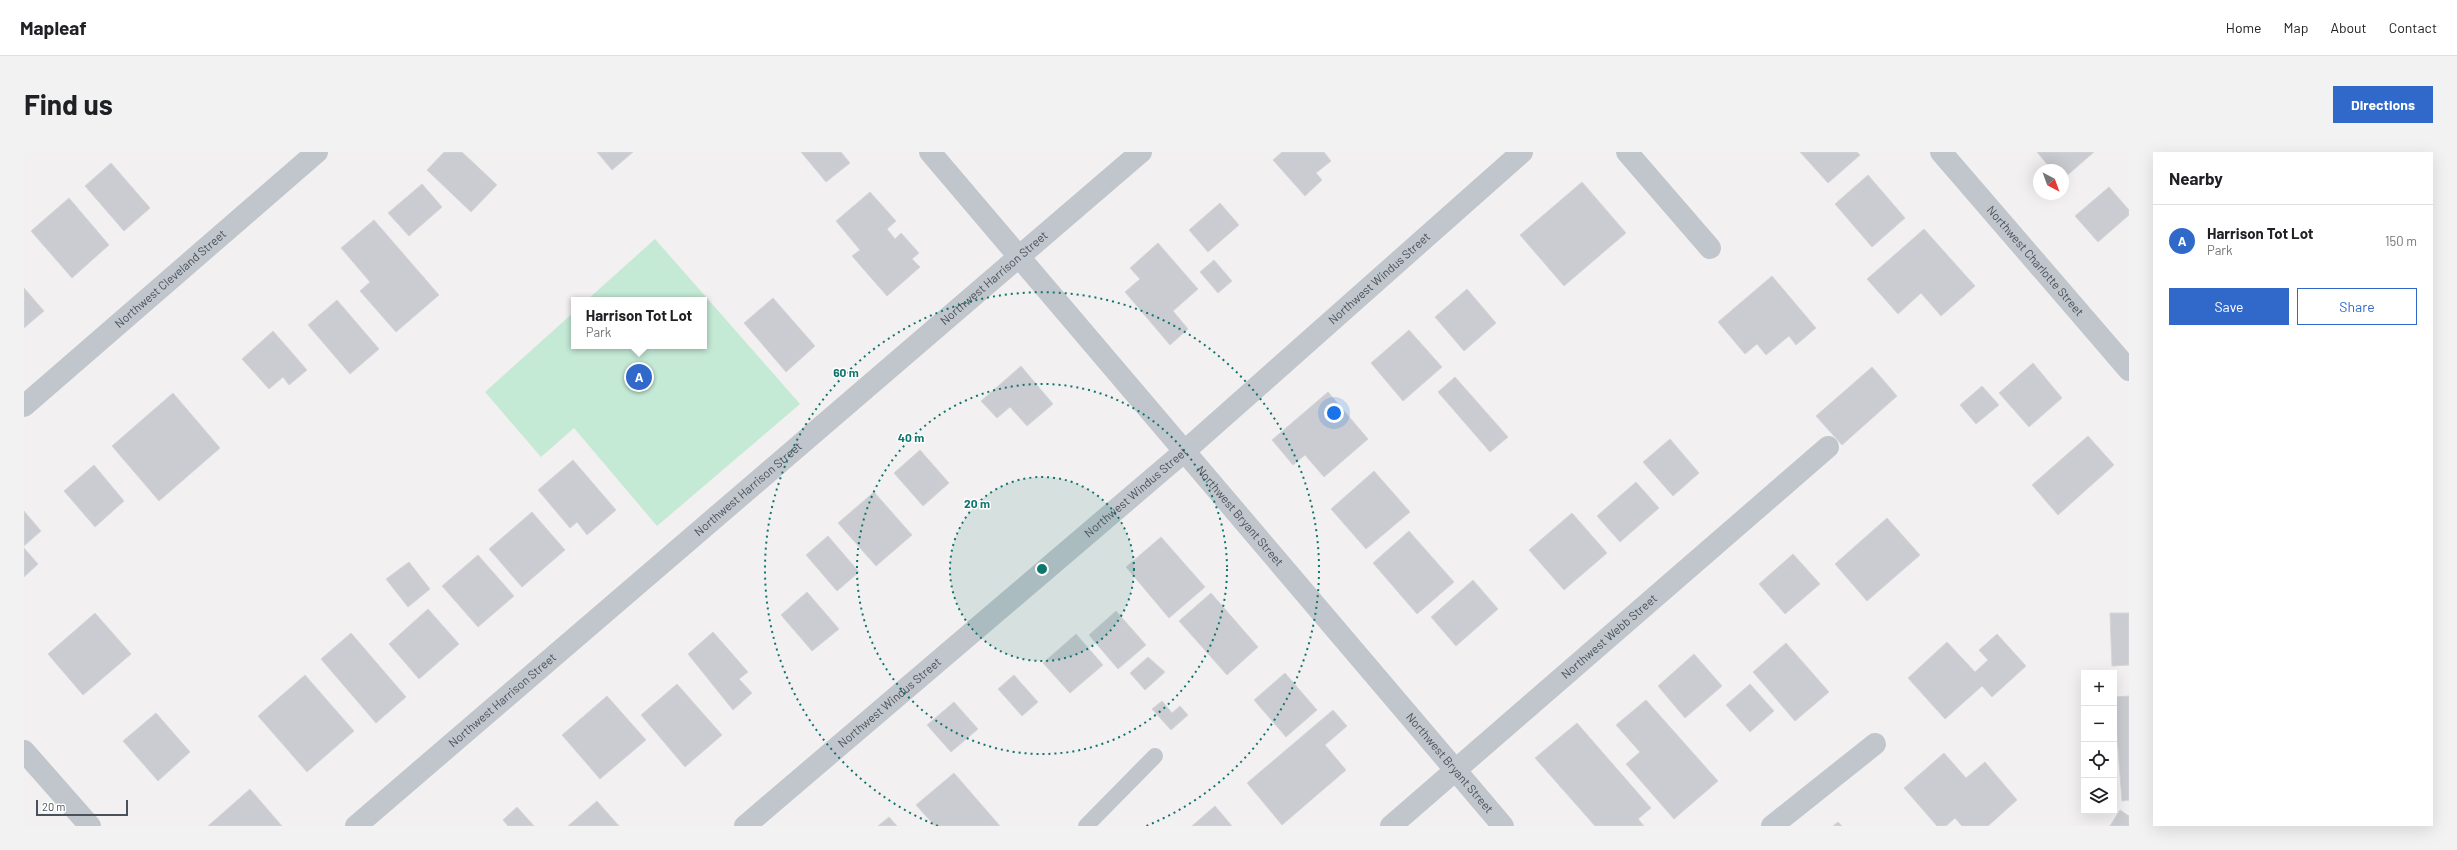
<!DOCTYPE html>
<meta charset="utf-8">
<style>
body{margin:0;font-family:Barlow,sans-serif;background:#f2f2f2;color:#202124}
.controls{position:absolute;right:12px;bottom:12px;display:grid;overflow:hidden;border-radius:0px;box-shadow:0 4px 16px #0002}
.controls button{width:36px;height:36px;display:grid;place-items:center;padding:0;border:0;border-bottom:1px solid #e0e0e0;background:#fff;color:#202124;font:20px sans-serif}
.compass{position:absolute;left:2009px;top:12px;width:36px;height:36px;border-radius:50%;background:#fff;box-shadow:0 4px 16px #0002;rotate:139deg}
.scale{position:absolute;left:12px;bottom:10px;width:92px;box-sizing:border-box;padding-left:4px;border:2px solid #4a515a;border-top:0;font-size:11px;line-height:14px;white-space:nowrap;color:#4a515a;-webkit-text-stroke:3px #fff;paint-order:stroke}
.you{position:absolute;left:1310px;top:261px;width:14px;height:14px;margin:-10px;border:3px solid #fff;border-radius:50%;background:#1a73e8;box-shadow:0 0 0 6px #1a73e833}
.badge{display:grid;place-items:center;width:26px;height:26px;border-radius:50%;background:#3169cb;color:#fff;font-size:13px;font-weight:700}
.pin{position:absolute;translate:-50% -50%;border:2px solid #fff;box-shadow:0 1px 4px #0006}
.popup{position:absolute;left:547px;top:145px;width:136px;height:52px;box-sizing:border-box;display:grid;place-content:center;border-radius:0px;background:#fff;filter:drop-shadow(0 1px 3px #0005);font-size:13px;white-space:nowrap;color:#757577}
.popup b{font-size:15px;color:#202124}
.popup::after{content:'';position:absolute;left:50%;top:100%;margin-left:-8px;border:8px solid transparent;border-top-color:#fff}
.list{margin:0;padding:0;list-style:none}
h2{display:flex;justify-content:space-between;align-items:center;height:52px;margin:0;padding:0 16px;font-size:17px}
h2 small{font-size:13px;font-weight:400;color:#757577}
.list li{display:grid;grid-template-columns:26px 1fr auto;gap:12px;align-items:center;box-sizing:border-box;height:72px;padding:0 16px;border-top:1px solid #e0e0e0}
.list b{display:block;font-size:15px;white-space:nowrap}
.list p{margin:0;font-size:13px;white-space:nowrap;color:#757577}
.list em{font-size:13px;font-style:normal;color:#757577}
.actions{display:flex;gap:8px;padding:12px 16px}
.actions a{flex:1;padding:9px 0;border:1px solid #3169cb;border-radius:0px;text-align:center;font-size:14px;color:#3169cb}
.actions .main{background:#3169cb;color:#fff}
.icon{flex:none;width:22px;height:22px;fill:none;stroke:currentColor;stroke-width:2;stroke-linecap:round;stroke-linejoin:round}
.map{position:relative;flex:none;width:2105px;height:674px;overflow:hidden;border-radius:0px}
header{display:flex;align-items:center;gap:24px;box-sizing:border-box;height:56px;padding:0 20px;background:#fff;border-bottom:1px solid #e0e0e0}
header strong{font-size:19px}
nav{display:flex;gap:22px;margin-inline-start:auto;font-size:14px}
.intro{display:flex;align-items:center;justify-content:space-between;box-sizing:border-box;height:96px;padding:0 24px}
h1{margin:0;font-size:28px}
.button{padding:10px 18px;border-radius:0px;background:#3169cb;color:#fff;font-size:14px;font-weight:700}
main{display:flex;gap:24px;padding:0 24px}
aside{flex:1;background:#fff;border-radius:0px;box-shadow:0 4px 16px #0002}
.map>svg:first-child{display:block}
.green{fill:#c4e9d5}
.building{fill:#cbccd1;stroke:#d4d6da}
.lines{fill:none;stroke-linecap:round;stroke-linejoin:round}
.service{stroke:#c0c6cc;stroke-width:16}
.minor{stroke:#c0c6cc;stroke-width:22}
.tertiary{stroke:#c0c6cc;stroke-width:22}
.ring{fill:none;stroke:#0f766e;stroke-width:2;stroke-dasharray:2 4}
.labels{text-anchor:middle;stroke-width:3;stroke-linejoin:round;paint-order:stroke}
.street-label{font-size:12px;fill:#4a515a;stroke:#fff}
.centre{fill:#0f766e;stroke:#fff;stroke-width:2}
.ring-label{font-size:12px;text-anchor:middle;font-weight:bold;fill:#0f766e;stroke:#fff;stroke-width:3;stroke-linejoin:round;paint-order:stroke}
</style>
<header>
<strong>Mapleaf</strong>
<nav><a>Home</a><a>Map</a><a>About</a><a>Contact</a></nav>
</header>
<div class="intro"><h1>Find us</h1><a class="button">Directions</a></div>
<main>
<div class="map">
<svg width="2105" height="674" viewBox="0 0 2105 674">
<rect width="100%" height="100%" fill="#f2f0f0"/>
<polygon class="green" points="631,87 776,252 633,374 550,276 517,305 461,240 550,160 550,194 680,194 680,148 563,148"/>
<g class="building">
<polygon points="420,0 438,0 473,33 447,60 403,18"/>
<polygon points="573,0 609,0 588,18"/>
<polygon points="777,0 817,0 826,11 802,30"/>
<polygon points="1258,0 1300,0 1307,9 1292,21 1298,28 1281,44 1249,8"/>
<polygon points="1776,0 1833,0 1836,3 1804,31"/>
<polygon points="2013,0 2070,0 2039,27 2039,18 2028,18"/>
<polygon points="87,11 126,56 100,79 61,34"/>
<polygon points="1844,23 1881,66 1848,95 1811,52"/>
<polygon points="1558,30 1602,81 1540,134 1496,83"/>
<polygon points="398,32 418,55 385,84 364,61"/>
<polygon points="2085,35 2105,58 2105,63 2074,90 2051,64"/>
<polygon points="846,40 872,69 863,77 871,87 877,81 895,101 888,107 896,115 863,144 828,104 836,98 812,69"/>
<polygon points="45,46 85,93 48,126 7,79"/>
<polygon points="1196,51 1215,73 1184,100 1165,78"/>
<polygon points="350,68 415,143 372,180 336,139 346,130 317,96"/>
<polygon points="1900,77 1951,134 1917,164 1897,141 1874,162 1843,127"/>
<polygon points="1134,91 1174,137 1149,159 1164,177 1146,193 1101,140 1116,127 1106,116"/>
<polygon points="1190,108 1208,129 1194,141 1176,120"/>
<polygon points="1748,124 1792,176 1772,193 1765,184 1742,203 1733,192 1721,202 1694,170"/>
<polygon points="0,136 20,159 0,176"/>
<polygon points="1443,137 1472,171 1440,199 1411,165"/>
<polygon points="749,146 791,194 762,220 720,171"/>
<polygon points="313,148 355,197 326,222 284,173"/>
<polygon points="1385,178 1418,215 1379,249 1347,211"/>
<polygon points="249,179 283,218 265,233 259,225 245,237 218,207"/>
<polygon points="2009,211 2038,246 2005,275 1975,241"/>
<polygon points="997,214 1029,252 1003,274 986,255 973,266 957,249"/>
<polygon points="1848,215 1873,244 1818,293 1792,264"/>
<polygon points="1431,225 1484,285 1466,300 1414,240"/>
<polygon points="1958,234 1975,253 1952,272 1936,253"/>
<polygon points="1304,240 1344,287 1300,325 1281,303 1269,313 1248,288"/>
<polygon points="149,241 196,296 135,349 88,294"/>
<polygon points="2064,284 2090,313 2034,363 2008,333"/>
<polygon points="1646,287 1675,321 1649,344 1619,310"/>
<polygon points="896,298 925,331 899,354 870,321"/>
<polygon points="549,308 592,358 563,383 553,370 546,376 514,338"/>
<polygon points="70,313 100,349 71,375 40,339"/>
<polygon points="1350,319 1386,360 1342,397 1307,357"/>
<polygon points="1612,330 1635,356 1596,390 1573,364"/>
<polygon points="850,340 888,383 852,414 814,371"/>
<polygon points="0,359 17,379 0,394"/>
<polygon points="508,360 541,398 498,435 465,397"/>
<polygon points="1548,361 1583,401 1540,438 1505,398"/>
<polygon points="1863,366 1896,403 1843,449 1811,412"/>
<polygon points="1385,379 1430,430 1393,462 1349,411"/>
<polygon points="804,384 835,420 813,439 782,403"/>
<polygon points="1137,385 1181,435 1145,466 1102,415"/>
<polygon points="0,396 14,412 0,425"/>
<polygon points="1769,402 1796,432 1761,462 1735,432"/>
<polygon points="454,403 490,444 454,475 418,434"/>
<polygon points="385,410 406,437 384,455 362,427"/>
<polygon points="1449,428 1474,457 1432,494 1407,465"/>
<polygon points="783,440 815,477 788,499 757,463"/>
<polygon points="1187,441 1234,495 1203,523 1155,469"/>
<polygon points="404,457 435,492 395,527 365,492"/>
<polygon points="1092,459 1122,493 1094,517 1065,483"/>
<polygon points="71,461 107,502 59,543 24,502"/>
<polygon points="2086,461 2105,461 2105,513 2088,514"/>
<polygon points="689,480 724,520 715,527 728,541 709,558 664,502"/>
<polygon points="327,481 382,545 352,571 297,507"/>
<polygon points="1052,482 1079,513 1046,541 1019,511"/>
<polygon points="1973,482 2002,514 1968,545 1958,534 1921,567 1884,526 1923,490 1951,520 1964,508 1955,498"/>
<polygon points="1762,491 1805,540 1771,569 1729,520"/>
<polygon points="1670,502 1698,534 1661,566 1634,534"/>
<polygon points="1124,505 1141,520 1121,538 1106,521"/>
<polygon points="1261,521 1293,558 1262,585 1230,548"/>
<polygon points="281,523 330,579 283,620 234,564"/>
<polygon points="990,523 1014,550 998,564 974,537"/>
<polygon points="653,532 698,583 661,615 617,563"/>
<polygon points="1726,532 1750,559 1726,580 1702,553"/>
<polygon points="583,544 622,588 576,627 538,583"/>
<polygon points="2105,544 2105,648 2098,649 2090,545"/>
<polygon points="1622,548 1694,629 1650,667 1602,612 1616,600 1592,573"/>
<polygon points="1138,549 1148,561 1156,554 1164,563 1147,578 1128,557"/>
<polygon points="930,550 954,577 927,600 903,573"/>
<polygon points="1309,558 1323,574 1301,593 1322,618 1258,673 1223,631"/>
<polygon points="132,561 166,600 134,629 99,589"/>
<polygon points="1553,571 1627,656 1614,667 1620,674 1571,674 1511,606"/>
<polygon points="1920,601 1942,626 1961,610 1993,648 1964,674 1938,674 1931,666 1922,674 1913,674 1880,636"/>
<polygon points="930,621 976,674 911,674 892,653"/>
<polygon points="226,637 258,674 184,674"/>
<polygon points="573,649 595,674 544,674"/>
<polygon points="1191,654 1208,674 1168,674"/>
<polygon points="493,655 510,674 484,674 479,668"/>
<polygon points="2096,658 2105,664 2105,674 2086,674"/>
<polygon points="865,665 873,674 854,674"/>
<polygon points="1814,670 1818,674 1809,674"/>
</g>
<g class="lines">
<polyline class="service" points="1062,674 1131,604"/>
<g class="minor">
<path id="s1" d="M906,0L1479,674"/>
<polyline points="1603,0 1686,96"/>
<path id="s2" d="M1917,0L2105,218"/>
<path id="s3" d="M0,254L293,0"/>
<path id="s4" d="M332,674L1117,0"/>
<path id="s5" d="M721,674L1162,298L1498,0"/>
<path id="s6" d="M1367,674L1804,295"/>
<polyline points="1748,674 1851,592"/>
</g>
<polyline class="tertiary" points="0,599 66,674"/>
</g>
<circle cx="1018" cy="417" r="92" fill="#0f766e" fill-opacity=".12"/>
<g class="ring">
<circle cx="1018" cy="417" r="92"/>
<circle cx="1018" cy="417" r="185"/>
<path d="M914 674A277 277 0 1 1 1122 674"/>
</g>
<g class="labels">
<g class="street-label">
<text dy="4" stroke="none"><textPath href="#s2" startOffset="144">Northwest Charlotte Street</textPath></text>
<text dy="4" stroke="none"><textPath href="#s5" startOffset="838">Northwest Windus Street</textPath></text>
<text dy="4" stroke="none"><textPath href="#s3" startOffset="194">Northwest Cleveland Street</textPath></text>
<text dy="4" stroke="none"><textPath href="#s4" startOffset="841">Northwest Harrison Street</textPath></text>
<text dy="4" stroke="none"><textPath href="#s4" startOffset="517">Northwest Harrison Street</textPath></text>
<text dy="4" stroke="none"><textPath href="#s5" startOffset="514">Northwest Windus Street</textPath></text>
<text dy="4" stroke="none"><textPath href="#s1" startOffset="478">Northwest Bryant Street</textPath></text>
<text dy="4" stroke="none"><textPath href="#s6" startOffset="289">Northwest Webb Street</textPath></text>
<text dy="4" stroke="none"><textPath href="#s4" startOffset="193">Northwest Harrison Street</textPath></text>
<text dy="4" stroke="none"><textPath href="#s5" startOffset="190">Northwest Windus Street</textPath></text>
<text dy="4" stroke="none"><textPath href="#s1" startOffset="802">Northwest Bryant Street</textPath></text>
</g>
</g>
<circle cx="1018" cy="417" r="6" class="centre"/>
<g class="ring-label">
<text x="822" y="225">60 m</text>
<text x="887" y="290">40 m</text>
<text x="953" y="356">20 m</text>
</g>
</svg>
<div class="controls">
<button>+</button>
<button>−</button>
<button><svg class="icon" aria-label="locate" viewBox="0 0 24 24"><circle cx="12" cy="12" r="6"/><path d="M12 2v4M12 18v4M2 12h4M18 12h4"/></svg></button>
<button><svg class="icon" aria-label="layers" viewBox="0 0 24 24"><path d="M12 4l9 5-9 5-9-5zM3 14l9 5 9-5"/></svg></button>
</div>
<svg class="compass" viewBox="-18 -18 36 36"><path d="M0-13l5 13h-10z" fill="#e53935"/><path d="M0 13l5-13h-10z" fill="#757577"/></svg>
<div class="scale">20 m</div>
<div class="you"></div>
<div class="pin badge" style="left:615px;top:225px">A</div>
<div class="popup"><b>Harrison Tot Lot</b>Park</div>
</div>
<aside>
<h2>Nearby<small></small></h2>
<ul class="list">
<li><span class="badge">A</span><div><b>Harrison Tot Lot</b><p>Park</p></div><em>150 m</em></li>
</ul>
<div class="actions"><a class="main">Save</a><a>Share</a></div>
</aside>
</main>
